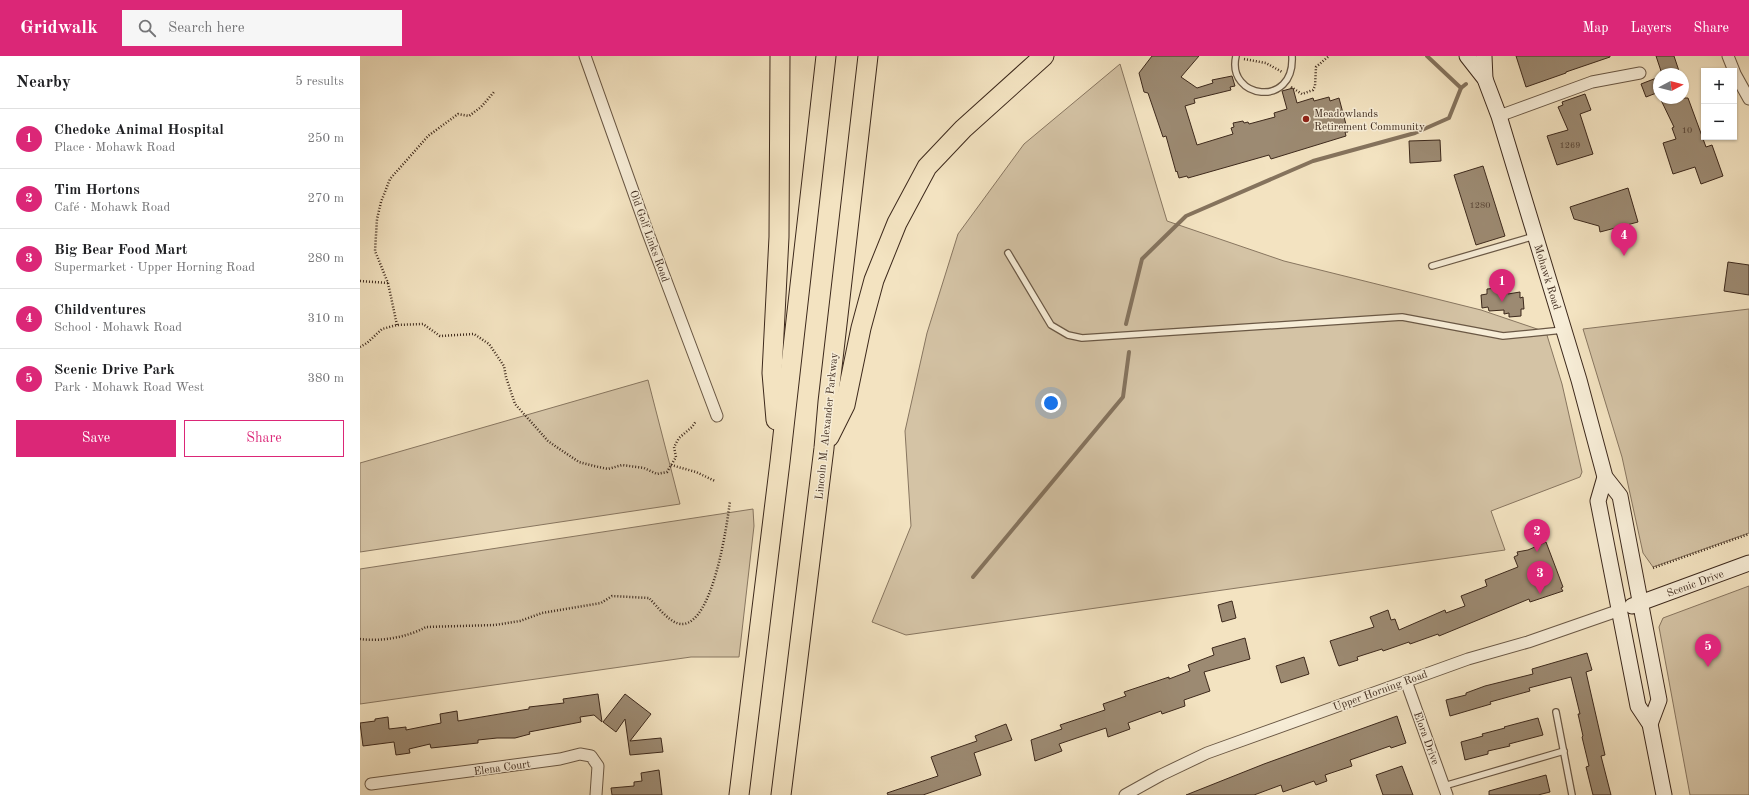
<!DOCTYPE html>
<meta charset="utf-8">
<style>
body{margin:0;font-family:"Old Standard TT",serif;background:#f6f6f6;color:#202124}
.controls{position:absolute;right:12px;top:12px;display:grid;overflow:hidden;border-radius:0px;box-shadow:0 1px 3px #0004}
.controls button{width:36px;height:36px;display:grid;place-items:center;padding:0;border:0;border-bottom:1px solid #e0e0e0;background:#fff;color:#202124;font:20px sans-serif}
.compass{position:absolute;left:1293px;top:12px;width:36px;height:36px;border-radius:50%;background:#fff;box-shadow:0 1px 3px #0004;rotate:83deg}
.you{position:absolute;left:691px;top:347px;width:14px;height:14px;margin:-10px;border:3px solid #fff;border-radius:50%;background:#1a73e8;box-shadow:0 0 0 6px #1a73e833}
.badge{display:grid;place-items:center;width:26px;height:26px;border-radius:50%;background:#db2777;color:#fff;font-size:13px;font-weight:700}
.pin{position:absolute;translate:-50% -33px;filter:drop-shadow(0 1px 2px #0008)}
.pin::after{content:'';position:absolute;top:21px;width:14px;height:12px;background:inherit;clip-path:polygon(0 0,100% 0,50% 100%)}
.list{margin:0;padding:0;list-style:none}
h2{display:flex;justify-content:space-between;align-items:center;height:52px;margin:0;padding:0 16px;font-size:17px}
h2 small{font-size:13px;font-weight:400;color:#757577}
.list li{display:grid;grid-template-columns:26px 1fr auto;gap:12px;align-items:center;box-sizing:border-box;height:60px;padding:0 16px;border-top:1px solid #e0e0e0}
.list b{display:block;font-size:15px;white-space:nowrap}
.list p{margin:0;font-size:13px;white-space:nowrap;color:#757577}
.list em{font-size:13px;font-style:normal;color:#757577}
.actions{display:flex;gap:8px;padding:12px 16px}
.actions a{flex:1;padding:9px 0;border:1px solid #db2777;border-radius:0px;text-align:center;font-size:14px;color:#db2777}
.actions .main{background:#db2777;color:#fff}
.icon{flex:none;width:22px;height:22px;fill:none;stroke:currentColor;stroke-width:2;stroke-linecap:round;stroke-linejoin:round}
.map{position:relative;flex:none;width:1389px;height:739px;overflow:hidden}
header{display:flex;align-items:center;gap:24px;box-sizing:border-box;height:56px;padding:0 20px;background:#db2777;color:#fff}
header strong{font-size:19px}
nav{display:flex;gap:22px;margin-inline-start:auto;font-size:14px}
.search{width:280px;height:36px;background:#f6f6f6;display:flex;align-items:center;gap:10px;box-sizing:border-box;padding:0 14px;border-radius:0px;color:#757577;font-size:15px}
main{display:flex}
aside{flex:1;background:#fff}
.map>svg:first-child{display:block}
.green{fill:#d4c3a5;stroke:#887660}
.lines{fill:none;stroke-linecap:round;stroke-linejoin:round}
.stream{stroke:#85735d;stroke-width:4}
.building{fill:#9c8a72;stroke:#3d291c}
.lane-casing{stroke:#6a5845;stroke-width:8}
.street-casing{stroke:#6a5845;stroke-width:13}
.secondary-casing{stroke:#3d291c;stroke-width:17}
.highway-casing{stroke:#3d291c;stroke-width:21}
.path{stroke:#3d291c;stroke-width:2.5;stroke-dasharray:1 2;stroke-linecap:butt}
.lane{stroke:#f7edd7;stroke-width:5.5}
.street{stroke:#f7edd7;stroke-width:11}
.secondary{stroke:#f7edd7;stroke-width:15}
.highway{stroke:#f3e3c1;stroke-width:19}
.poi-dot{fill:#8f2418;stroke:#f7edd7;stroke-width:1.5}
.labels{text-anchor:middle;stroke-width:3;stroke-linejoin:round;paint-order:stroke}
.number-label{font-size:9px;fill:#554132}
.poi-label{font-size:11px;fill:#3d291c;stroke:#f7edd7;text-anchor:start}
.street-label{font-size:11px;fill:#3d291c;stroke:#f7edd7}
</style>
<header>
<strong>Gridwalk</strong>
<div class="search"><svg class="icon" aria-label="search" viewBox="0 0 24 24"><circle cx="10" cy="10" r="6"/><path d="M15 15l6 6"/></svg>Search here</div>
<nav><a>Map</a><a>Layers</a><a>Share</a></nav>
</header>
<main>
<aside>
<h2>Nearby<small>5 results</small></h2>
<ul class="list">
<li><span class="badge">1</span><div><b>Chedoke Animal Hospital</b><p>Place · Mohawk Road</p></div><em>250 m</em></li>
<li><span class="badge">2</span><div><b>Tim Hortons</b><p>Café · Mohawk Road</p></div><em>270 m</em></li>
<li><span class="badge">3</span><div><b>Big Bear Food Mart</b><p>Supermarket · Upper Horning Road</p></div><em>280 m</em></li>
<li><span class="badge">4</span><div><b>Childventures</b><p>School · Mohawk Road</p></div><em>310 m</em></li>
<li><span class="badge">5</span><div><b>Scenic Drive Park</b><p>Park · Mohawk Road West</p></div><em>380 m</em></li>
</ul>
<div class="actions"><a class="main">Save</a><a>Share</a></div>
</aside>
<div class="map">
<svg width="1389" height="739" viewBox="0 0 1389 739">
<rect width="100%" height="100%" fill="#f3e3c1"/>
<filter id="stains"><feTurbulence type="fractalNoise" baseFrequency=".005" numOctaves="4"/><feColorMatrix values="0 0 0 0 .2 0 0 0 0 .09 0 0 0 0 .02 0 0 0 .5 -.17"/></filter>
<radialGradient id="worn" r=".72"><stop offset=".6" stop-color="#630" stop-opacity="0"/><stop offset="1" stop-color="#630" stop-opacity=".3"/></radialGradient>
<g class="green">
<polygon points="760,8 807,165 924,205 1121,254 1186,276 1202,328 1222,416 1220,421 1131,455 1145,494 546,579 512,566 551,470 545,375 567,277 598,178 664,88"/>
<polygon points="1389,253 1389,477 1293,511 1283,497 1262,401 1223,273"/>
<polygon points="288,324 320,448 0,496 0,407"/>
<polygon points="393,453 394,470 379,601 331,601 0,648 0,513"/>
<polygon points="1389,530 1389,739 1330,739 1299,571 1303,562"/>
</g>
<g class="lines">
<g class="stream">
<polyline points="1067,0 1101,32"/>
<polyline points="766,268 782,203 826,160 953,105 1055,77 1089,62 1101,32 1106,28"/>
<polyline points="613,521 763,341 769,296"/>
</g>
</g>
<g class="building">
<polygon points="792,0 839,0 821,21 837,32 853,27 852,24 872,20 875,30 870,31 871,34 834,43 835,47 825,50 837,89 873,78 871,72 874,71 873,67 883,65 884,67 888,66 889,68 915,61 914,57 927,53 922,35 933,32 937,47 953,42 954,45 969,41 970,45 979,42 988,76 985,76 986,80 911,103 909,99 828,122 827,120 819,122 817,115 816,116 806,80 803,81 788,37 784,36 779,17"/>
<polygon points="1156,0 1250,0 1250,1 1206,16 1206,17 1166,31"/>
<polygon points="1296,0 1314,0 1320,18 1302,18"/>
<polygon points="1299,21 1299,36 1286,41 1281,28"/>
<polygon points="1225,38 1231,54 1220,58 1233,98 1197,109 1187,80 1208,74 1198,51 1203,49 1202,46"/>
<polygon points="1300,42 1328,42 1346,91 1352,89 1363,120 1341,128 1335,111 1313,118 1303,87 1316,83 1312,72 1314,71"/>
<polygon points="1080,84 1081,105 1050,107 1049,85"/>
<polygon points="1123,110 1145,180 1116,189 1094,119"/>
<polygon points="1268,132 1278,166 1240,176 1239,170 1214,163 1210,151"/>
<polygon points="1368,206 1389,209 1389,239 1364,235"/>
<polygon points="1147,231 1148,238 1160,236 1160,242 1163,241 1164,253 1161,253 1161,260 1149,261 1149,257 1144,258 1144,254 1129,255 1128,251 1122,252 1121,239 1127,238 1127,233"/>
<polygon points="1186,486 1203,531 1201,532 1203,535 1170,546 1169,543 1079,580 1078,578 1050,588 1049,586 1023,595 1022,593 997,601 998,604 979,610 978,608 970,585 1014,571 1010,561 1028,554 1031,564 1035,563 1039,574 1085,554 1086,557 1105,550 1101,540 1127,530 1125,524 1158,511 1154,501 1158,499 1157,496 1168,494"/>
<polygon points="872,545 876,562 862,566 858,549"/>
<polygon points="885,582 890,603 844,616 850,635 824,644 825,650 802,658 801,655 768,667 770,673 748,681 746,672 699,688 702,695 675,705 671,684 702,673 700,669 745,654 743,648 766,640 764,636 809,621 809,623 830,615 828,609 854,599 852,592"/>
<polygon points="1227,597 1232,614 1226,616 1245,699 1241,700 1251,739 1233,739 1226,711 1229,710 1222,681 1223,680 1218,658 1220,658 1211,621 1169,632 1170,635 1130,646 1131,648 1090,660 1086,644 1106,639 1106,637 1125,630 1173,618 1172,613"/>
<polygon points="944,601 949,618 921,627 916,610"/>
<polygon points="238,638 242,666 234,659 220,661 221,666 169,676 170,678 155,682 137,682 118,684 118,687 71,692 70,688 49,693 50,697 36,699 34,686 3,690 0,667 15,665 15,663 28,661 29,673 46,671 46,674 81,667 80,658 97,655 98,665 169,653 169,651 204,647 203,643"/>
<polygon points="265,638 291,658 270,685 301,682 303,696 270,699 265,663 256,676 243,666"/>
<polygon points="1037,660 1046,687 1031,692 1030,690 990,704 992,710 965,719 967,725 956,729 954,725 923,736 921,729 894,739 826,739 904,708"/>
<polygon points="1178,662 1183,679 1149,688 1150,690 1128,695 1128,698 1105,704 1101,686 1123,680 1122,678 1145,672 1144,671"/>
<polygon points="646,668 652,684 614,697 621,719 563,739 528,739 527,737 578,720 571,701 617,685 615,680"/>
<polygon points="1042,710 1053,739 1023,739 1016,719"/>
<polygon points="299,714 302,739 252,739 251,732 274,730 274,726 282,725 281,717"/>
<polygon points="1186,719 1190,736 1178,739 1129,739 1129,735"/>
</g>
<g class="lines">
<g class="lane-casing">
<g id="lane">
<path d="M876,0C866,43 935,53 932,0"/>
<polyline points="648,197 691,269 708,279 722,282 1042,261 1143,280 1203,274"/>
<polyline points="1072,210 1175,180"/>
<polyline points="1196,656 1212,739"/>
<polyline points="1084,730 1204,695"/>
</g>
</g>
<g class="street-casing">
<g id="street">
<polyline points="225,0 288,177 357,360"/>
<polyline points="1368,0 1374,15"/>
<polyline points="1374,16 1389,43"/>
<polyline points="1139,60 1232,26 1280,17"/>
<polyline points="1046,625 1087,739"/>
<polyline points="11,728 200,703 220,698 231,700 238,710 236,739"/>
<polyline points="765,739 801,719 847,697 1108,603 1168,586 1260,554"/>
</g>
</g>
<g class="secondary-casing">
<g id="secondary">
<polyline points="1107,0 1125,23 1139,60 1219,324 1245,421 1260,440 1299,644 1290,668"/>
<polyline points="1124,0 1125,23"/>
<polyline points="1245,421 1238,445 1278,650 1290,668 1304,739"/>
<polyline points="1272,550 1389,507"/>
</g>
</g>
<g class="highway-casing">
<g id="highway">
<polyline points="416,364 412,317 419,181 420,0"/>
<polyline points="469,381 485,349 501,272 514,224 537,167 567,111 603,73 684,0"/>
<polyline points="379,739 420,406 466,0"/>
<polyline points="421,739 464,392 468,346 508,0"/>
</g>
</g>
<g class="path">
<polyline points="884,3 906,7 922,16"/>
<polyline points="931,31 942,38 953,34 955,30 956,11 969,0"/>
<polyline points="0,225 28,227"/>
<polyline points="37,269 28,227 15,195 17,163 21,146 30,123 68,80 98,58 109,60 121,51 134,36"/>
<polyline points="0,291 7,287 22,273 37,269 63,268 80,280 114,278 129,288 144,310 146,321 155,348 188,385 198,392 219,406 234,410 248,413 262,409 284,412 297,418 307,416 316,401 314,391 319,382 332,371 336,365"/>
<polyline points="311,409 336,416 355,425"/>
<polyline points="1293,512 1389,478"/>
<path d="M0,583C21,586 48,581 66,571L135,569L160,565L182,557L241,547L252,540L289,542C297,550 310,568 322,568C353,568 367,469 370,445"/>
</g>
<use href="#lane" class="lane"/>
<use href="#street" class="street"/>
<use href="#secondary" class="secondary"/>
<use href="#highway" class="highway"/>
</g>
<circle class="poi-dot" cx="946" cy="63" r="4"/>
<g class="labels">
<g class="number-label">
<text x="1327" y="77">10</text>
<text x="1210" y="92">1269</text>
<text x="1120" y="152">1280</text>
</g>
<g class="poi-label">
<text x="954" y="61">Meadowlands<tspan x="954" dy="13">Retirement Community</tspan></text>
</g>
<g class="street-label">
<text transform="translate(290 180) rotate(70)" y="4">Old Golf Links Road</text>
<text transform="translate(1188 221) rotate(73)" y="4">Mohawk Road</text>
<text transform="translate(466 370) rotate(-84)" y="4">Lincoln M. Alexander Parkway</text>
<text transform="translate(1335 527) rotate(-20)" y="4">Scenic Drive</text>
<text transform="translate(1020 634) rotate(-20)" y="4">Upper Horning Road</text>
<text transform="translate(1067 682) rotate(70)" y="4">Elora Drive</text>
<text transform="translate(142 711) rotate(-8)" y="4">Elena Court</text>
</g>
</g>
<rect width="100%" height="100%" filter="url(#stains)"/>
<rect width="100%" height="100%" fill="url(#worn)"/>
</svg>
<div class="controls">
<button>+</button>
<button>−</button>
</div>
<svg class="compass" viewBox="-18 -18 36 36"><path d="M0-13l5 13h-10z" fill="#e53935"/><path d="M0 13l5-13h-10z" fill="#757577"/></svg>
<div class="you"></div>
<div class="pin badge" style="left:1142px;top:246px">1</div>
<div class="pin badge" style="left:1177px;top:496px">2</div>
<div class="pin badge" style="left:1180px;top:538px">3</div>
<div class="pin badge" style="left:1264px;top:200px">4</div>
<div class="pin badge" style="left:1348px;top:611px">5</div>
</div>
</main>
